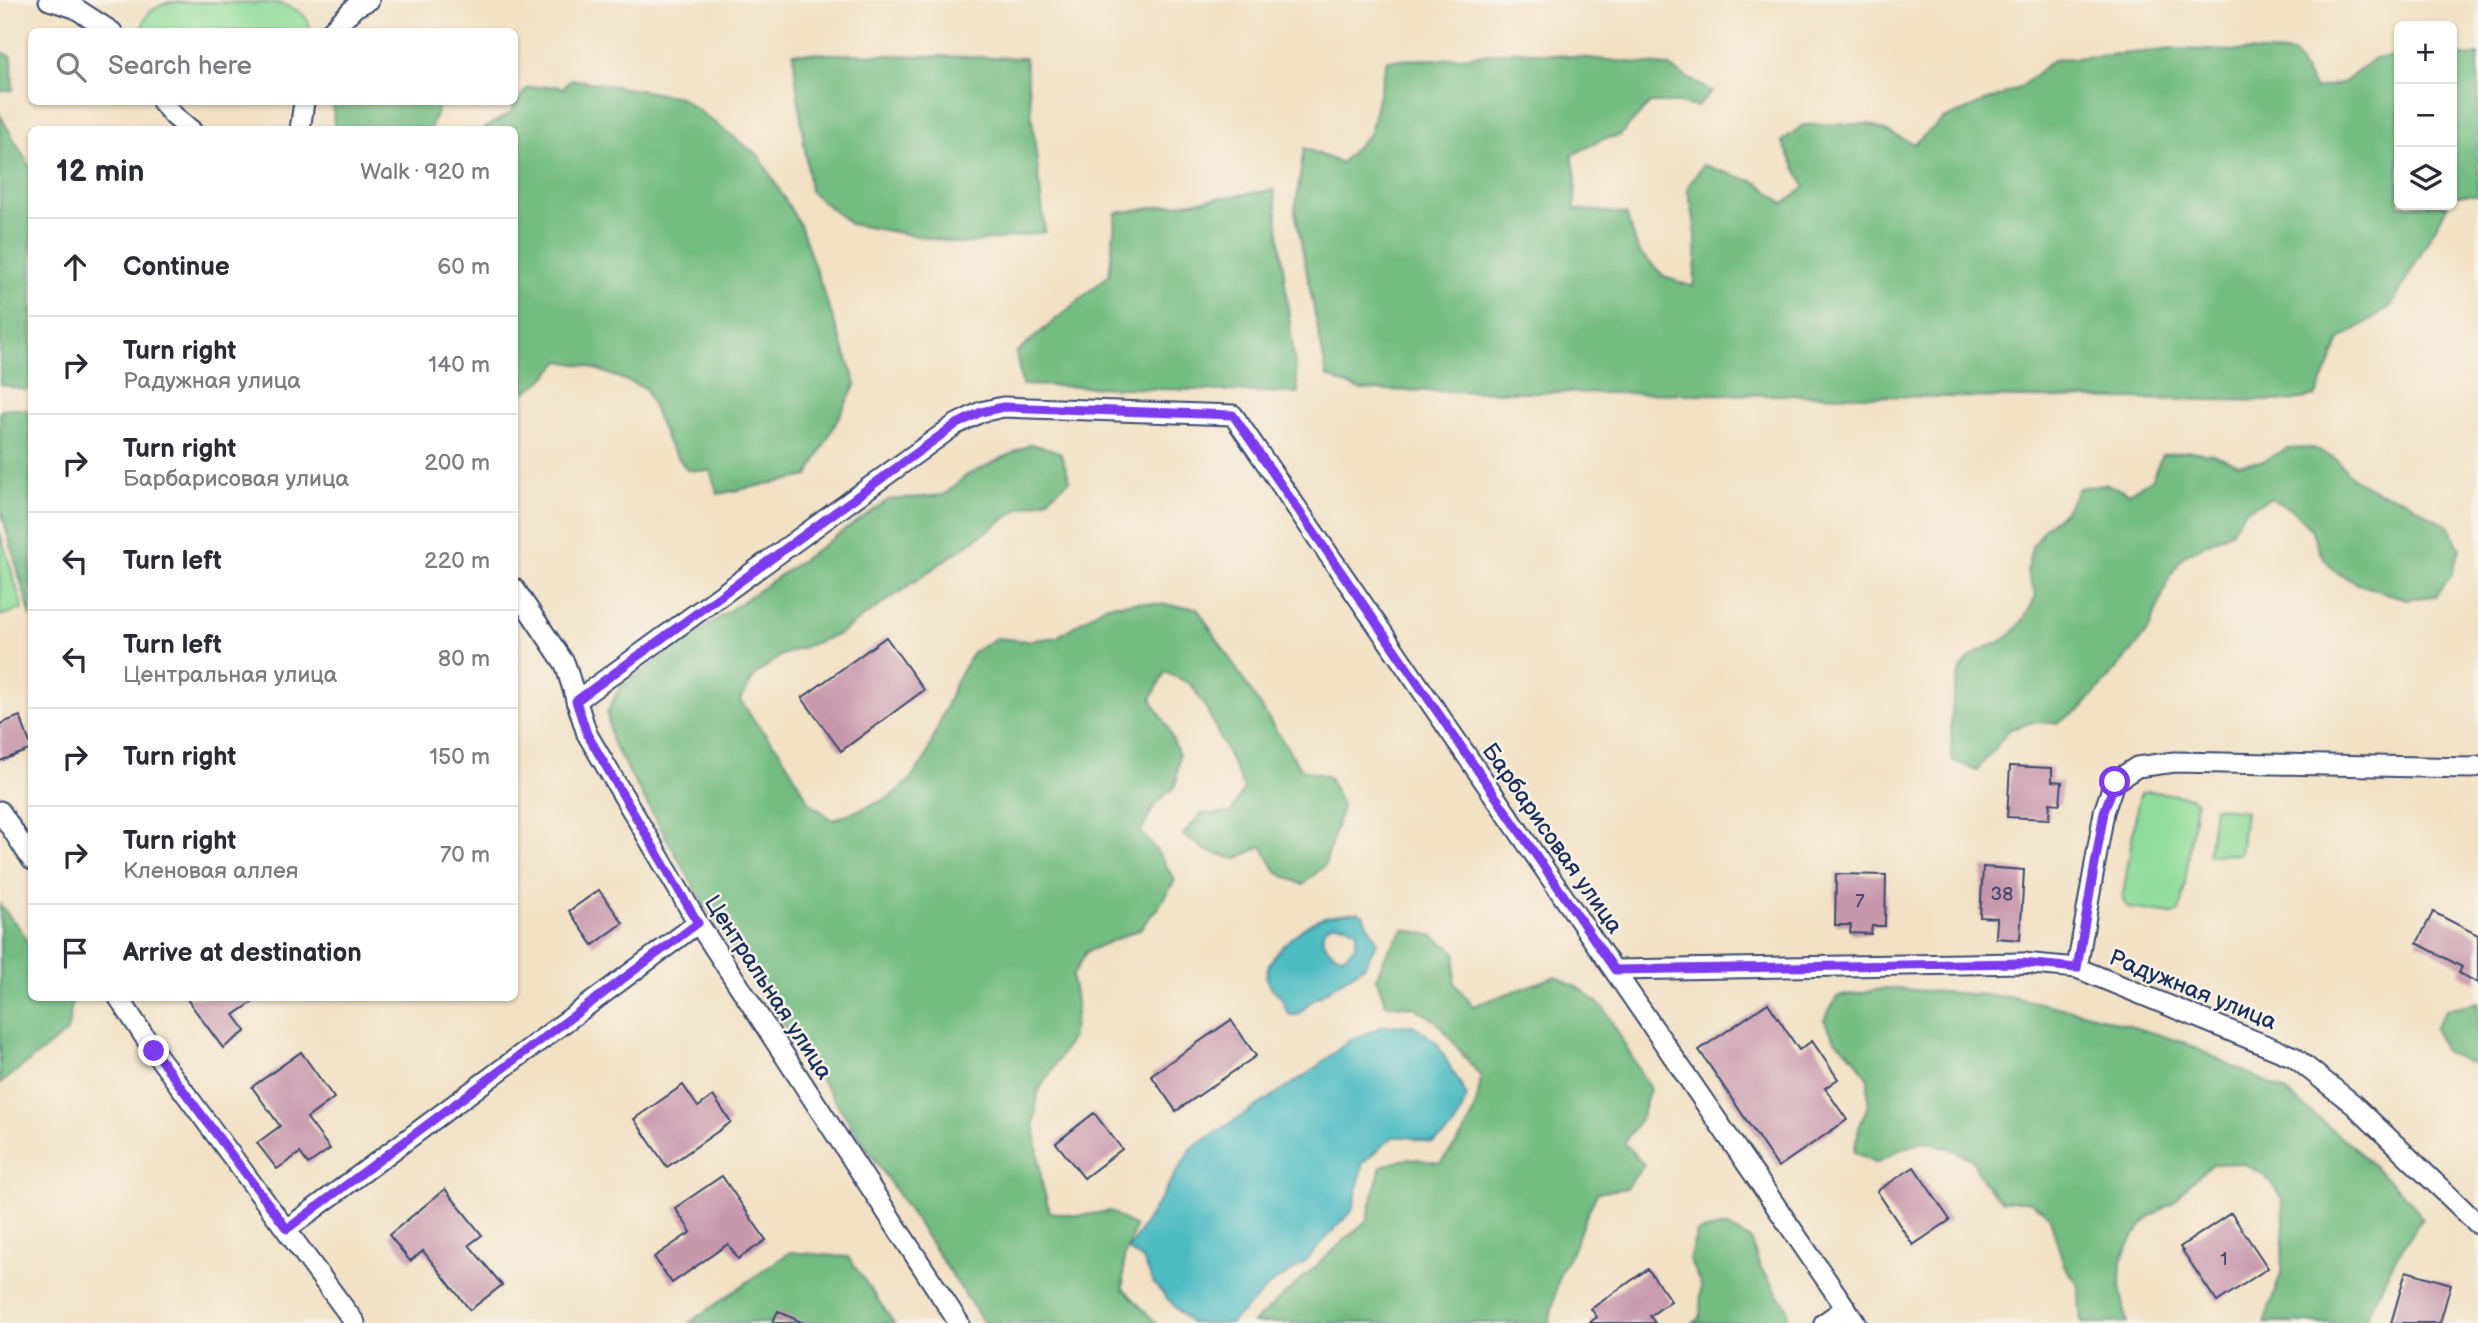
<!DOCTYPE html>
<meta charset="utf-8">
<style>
body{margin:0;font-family:"Balsamiq Sans",sans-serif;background:#f7f7f7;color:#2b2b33}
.controls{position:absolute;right:21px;top:21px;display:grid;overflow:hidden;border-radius:10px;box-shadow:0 2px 5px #0004}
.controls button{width:63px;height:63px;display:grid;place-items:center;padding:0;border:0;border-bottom:2px solid #e1e1e2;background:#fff;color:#2b2b33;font:35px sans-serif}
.stop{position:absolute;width:21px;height:21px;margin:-16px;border:5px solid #7c3aed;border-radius:50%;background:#fff}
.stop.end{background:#7c3aed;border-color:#fff;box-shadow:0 2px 7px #0008}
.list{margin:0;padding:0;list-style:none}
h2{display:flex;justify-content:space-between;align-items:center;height:91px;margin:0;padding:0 28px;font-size:30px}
h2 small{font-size:23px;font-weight:400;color:#7c7c81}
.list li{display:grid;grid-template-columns:46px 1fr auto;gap:21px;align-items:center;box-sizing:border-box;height:98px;padding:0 28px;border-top:2px solid #e1e1e2}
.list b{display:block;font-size:26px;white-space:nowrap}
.list p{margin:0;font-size:23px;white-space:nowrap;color:#7c7c81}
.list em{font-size:23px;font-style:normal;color:#7c7c81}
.icon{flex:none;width:38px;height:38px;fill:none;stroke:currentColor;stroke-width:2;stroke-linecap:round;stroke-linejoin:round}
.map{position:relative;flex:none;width:2478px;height:1323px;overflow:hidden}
.search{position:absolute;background:#fff;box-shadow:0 2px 5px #0004;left:28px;top:28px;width:490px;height:77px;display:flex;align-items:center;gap:18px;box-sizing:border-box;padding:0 24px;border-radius:10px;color:#7c7c81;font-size:26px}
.panel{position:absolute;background:#fff;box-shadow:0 2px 5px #0004;left:28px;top:126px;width:490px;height:875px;border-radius:10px}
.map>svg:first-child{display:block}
.green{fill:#8fdc9a;stroke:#55867c;stroke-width:2}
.forest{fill:#73bc82;stroke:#477670;stroke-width:2}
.water{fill:#4dbcc2;stroke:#347690;stroke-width:2;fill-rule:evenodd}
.building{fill:#c797ac}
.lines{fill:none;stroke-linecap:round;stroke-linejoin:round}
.street-casing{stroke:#3b4a6d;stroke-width:23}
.street{stroke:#fff;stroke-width:19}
.route{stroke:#7c3aed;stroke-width:9}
.labels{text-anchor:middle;stroke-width:5;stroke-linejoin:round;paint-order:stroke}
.number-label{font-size:19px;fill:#464972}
.street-label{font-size:23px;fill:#1b2f5e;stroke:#f7f3e8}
</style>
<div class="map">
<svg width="2478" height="1323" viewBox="0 0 2478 1323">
<rect width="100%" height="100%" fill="#f7f3e8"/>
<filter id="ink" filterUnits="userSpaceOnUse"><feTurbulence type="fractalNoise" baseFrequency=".0143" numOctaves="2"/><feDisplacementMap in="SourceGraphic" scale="14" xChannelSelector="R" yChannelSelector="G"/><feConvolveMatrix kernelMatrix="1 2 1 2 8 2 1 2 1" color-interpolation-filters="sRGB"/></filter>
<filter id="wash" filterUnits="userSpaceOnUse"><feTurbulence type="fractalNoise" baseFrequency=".00686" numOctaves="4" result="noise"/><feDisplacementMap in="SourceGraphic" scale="28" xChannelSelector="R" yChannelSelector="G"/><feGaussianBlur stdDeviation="1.57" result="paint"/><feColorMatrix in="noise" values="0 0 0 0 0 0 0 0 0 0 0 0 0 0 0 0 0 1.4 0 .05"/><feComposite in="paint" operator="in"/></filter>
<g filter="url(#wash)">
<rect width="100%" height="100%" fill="#f2e1c5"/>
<g class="green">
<path d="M169,2L277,3C292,7 310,13 310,31H142C144,12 152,9 169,2Z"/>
<polygon points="0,533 23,609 0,616"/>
<polygon points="2147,791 2190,797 2196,802 2182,904 2178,913 2171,914 2130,908 2124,903 2123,895 2138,802 2141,793"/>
<polygon points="2214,807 2245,811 2240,854 2208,855"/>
</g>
<g class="forest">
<path d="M2176,49L2293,53L2315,89L2345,82L2374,58L2399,57V205H2448L2392,305L2340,340L2316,396L2289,401L1359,390L1327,376L1295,211L1304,148L1341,163L1370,133L1387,60L1442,59L1518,51L1667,66L1712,92L1697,107L1678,103H1650L1619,136L1603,139L1572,155L1576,178L1575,209L1626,214L1639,252L1665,277L1693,287C1699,253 1697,221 1687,188L1703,165L1758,183L1784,204L1805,187L1782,141L1803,125L1870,124L1914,144L1943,119L2021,87L2053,60Z"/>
<polygon points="0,51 12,57 13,90 0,91"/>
<polygon points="793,53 1025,58 1045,232 962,244 850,224 810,191"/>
<polygon points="2478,55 2478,195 2454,195 2452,199 2452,56"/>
<polygon points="571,79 680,97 759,156 800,225 856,384 808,476 718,494 710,471 687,470 669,445 645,388 588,366 560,361 542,381 517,397 515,403 514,130 483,129 510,113 527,88 556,86 563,88"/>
<polygon points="333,102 447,102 438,108 430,130 334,129"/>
<polygon points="0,115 31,169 32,388 23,390 0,384"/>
<polygon points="1274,190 1298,393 1022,385 1016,353 1109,275 1116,213"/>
<polygon points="10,408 31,411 31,617 0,507 0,411"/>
<polygon points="1031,444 1060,452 1070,480 1046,500 1019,509 839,634 782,655 756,674 740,700 758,726 780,751 810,803 833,820 887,799 908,782 925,759 957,679 973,652 997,638 1027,641 1057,637 1107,605 1138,602 1197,608 1301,769 1329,777 1342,806 1325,865 1303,885 1276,872 1262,846 1236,859 1207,851 1183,835 1201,814 1231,813 1244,788 1207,710 1191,684 1165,672 1151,699 1167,726 1179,755 1176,785 1154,806 1141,832 1159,854 1175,880 1159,906 1140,929 1086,952 1072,977 1077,1008 1071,1039 1038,1092 1034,1123 1042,1184 1050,1212 1079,1216 1110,1211 1135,1227 1124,1258 1123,1288 1156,1323 984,1323 708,911 612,742 607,713 620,687 888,500 944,495 967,475"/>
<path d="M2312,448L2336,459L2353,479L2378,492L2403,499L2449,527L2460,549L2451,576L2435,596L2406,599L2358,584L2334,571L2319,551L2311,529L2294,511L2271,498L2245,510L2231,532L2184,555L2170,576L2150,627L2134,649L2081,709L2057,723L2033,722L2009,730L1977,770L1953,761C1950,736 1949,681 1967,661C1980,647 1996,646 2009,636C2022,625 2029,610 2036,596L2027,572L2032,547L2045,527L2065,511L2079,488L2105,484L2129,493L2152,479L2162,455L2189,451L2213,454L2238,464L2263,461L2287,449Z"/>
<polygon points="0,905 21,930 31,947 32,998 69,998 72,1003 67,1032 0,1084"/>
<path d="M1404,929L1433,936L1456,952L1454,983L1473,1006L1556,976L1584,991L1605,1010L1650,1089L1641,1117L1624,1143L1644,1165L1626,1188L1597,1193L1585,1219L1574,1247L1560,1273L1549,1323H1253L1367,1220L1381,1166L1410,1158L1440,1163C1467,1134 1476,1117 1481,1077L1437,1022L1414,1007L1386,1004L1376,978L1387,952Z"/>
<polygon points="1886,988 2012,997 2086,1013 2183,1042 2285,1091 2351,1145 2411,1202 2422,1218 2394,1261 2363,1323 2264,1323 2281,1273 2284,1221 2282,1197 2265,1176 2243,1163 2213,1164 2191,1182 2174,1202 2151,1216 2134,1235 2121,1260 2120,1286 2127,1323 2081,1323 2078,1284 2064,1265 2049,1215 2029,1201 2002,1201 1983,1182 1972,1159 1948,1148 1923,1142 1899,1150 1877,1163 1854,1152 1859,1128 1868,1105 1868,1079 1855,1058 1836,1041 1824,1020 1837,997"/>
<polygon points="2478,1002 2478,1064 2465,1061 2444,1051 2434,1028 2447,1009"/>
<polygon points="1725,1226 1751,1240 1760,1267 1788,1309 1787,1323 1693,1323 1700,1318 1701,1285 1689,1259 1697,1232"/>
<polygon points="790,1252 848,1257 894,1323 689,1323"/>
</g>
<g class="water">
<path d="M1359,912L1364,915C1365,927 1375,931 1377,942L1364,966L1308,1004L1298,1015H1290C1284,1009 1285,1003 1280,996C1276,990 1269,988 1267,980C1261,958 1304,925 1321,918C1333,914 1346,913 1359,912ZM1332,924L1347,925L1357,931L1355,946L1345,956C1328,956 1312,933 1332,924Z"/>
<path d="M1413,1025L1436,1042L1467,1096C1459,1119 1455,1132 1432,1143L1408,1137H1393L1363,1162L1353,1209L1303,1264L1270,1285L1231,1323H1190L1154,1284L1143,1260L1128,1250L1192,1148L1310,1072L1350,1040L1383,1026Z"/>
</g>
<g id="blocks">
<g class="building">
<polygon points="886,637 924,690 841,751 802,698"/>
<polygon points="20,716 32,749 0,761 0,724"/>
<polygon points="2010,766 2052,768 2052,781 2062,782 2060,804 2050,803 2049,819 2007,817"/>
<polygon points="1983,867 2024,870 2020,940 1996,938 1997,918 1980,917"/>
<polygon points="1836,874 1886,875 1885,926 1872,926 1871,934 1850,933 1851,925 1835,925"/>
<polygon points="599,890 623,923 593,945 569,911"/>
<polygon points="2433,912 2478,935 2478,983 2459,973 2462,967 2417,943"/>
<polygon points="186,998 259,998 234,1015 246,1031 223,1048"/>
<polygon points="1768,1003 1799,1050 1812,1041 1838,1079 1825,1088 1847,1120 1778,1167 1699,1050"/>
<polygon points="1231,1020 1256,1056 1176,1111 1151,1075"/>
<polygon points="301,1052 334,1098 307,1118 330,1149 308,1164 300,1153 277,1169 257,1143 280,1126 252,1087"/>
<polygon points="683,1085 698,1107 713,1096 731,1122 667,1167 634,1119"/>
<polygon points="1094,1113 1122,1149 1084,1178 1056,1143"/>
<polygon points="1914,1167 1950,1220 1913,1245 1877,1191"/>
<polygon points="722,1176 766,1240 738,1259 728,1244 672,1283 654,1257 691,1232 675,1208"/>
<polygon points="445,1189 482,1235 469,1245 502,1285 470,1310 423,1251 410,1261 389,1235"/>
<polygon points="2231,1213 2268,1268 2217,1302 2180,1247"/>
<polygon points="1648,1269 1671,1301 1650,1316 1655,1323 1589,1323 1597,1317 1591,1309"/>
<polygon points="2406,1271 2451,1284 2440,1323 2391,1323"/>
<polygon points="778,1311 803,1323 772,1323"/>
</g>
</g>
</g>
<g filter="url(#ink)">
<use href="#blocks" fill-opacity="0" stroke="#3b4a6d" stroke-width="2"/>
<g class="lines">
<g class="street-casing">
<g id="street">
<polyline points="49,0 75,8 112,32"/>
<polyline points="330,32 355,7 369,0"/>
<polyline points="162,102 174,116 191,130"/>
<polyline points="300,130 304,102"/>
<polyline points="514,588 565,664 587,734 698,923 959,1323"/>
<polyline points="576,701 955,425 981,412 1003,407 1233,415 1856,1323"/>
<polyline points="0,811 32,860"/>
<polyline points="2077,968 2104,812 2114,782 2137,767 2175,762 2471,768 2478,766"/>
<polyline points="1615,970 2023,963 2077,968 2294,1057 2353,1104 2478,1224"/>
<polyline points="119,998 154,1051 355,1323"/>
<polyline points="287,1229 698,923"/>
<polyline points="1824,1323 1846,1308"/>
</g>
</g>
<use href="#street" class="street"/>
</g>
</g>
<g class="lines" filter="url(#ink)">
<polyline class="route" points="154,1051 287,1229 698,923 587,734 576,701 955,425 981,412 1003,407 1233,415 1615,970 2023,963 2077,968 2104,812 2115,782"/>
</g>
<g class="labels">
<g class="number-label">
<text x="2002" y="900">38</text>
<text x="1860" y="907">7</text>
<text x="2224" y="1265">1</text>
</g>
<g class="street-label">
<text transform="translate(1553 838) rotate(55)" y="8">Барбарисовая улица</text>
<text transform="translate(769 987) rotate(57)" y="8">Центральная улица</text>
<text transform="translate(2193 989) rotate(22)" y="8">Радужная улица</text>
</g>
</g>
</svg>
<div class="controls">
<button>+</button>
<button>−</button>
<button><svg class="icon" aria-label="layers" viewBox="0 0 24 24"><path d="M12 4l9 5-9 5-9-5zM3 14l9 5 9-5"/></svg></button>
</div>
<div class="stop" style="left:2115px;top:782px"></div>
<div class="stop end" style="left:154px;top:1051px"></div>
<div class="search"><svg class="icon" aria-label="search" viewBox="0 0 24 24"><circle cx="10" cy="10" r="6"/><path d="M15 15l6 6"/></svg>Search here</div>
<section class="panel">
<h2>12 min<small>Walk · 920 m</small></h2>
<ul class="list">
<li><svg class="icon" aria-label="ahead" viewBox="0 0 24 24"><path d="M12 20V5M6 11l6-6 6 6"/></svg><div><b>Continue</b></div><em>60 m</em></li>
<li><svg class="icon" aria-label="right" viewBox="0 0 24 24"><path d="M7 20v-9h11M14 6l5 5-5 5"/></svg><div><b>Turn right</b><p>Радужная улица</p></div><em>140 m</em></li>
<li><svg class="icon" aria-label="right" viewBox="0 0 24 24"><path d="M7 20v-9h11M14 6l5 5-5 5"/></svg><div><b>Turn right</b><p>Барбарисовая улица</p></div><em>200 m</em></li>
<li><svg class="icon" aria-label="left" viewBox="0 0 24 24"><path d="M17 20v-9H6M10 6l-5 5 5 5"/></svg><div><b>Turn left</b></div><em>220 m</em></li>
<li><svg class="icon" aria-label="left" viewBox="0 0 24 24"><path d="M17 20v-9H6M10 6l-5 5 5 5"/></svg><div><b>Turn left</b><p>Центральная улица</p></div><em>80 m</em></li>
<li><svg class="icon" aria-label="right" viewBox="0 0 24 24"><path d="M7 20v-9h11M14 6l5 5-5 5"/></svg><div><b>Turn right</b></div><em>150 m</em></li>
<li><svg class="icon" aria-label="right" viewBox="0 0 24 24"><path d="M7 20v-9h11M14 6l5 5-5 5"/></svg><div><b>Turn right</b><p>Кленовая аллея</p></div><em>70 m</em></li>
<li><svg class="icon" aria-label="arrive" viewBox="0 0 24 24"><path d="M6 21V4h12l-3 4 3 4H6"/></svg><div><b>Arrive at destination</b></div></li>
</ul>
</section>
</div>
